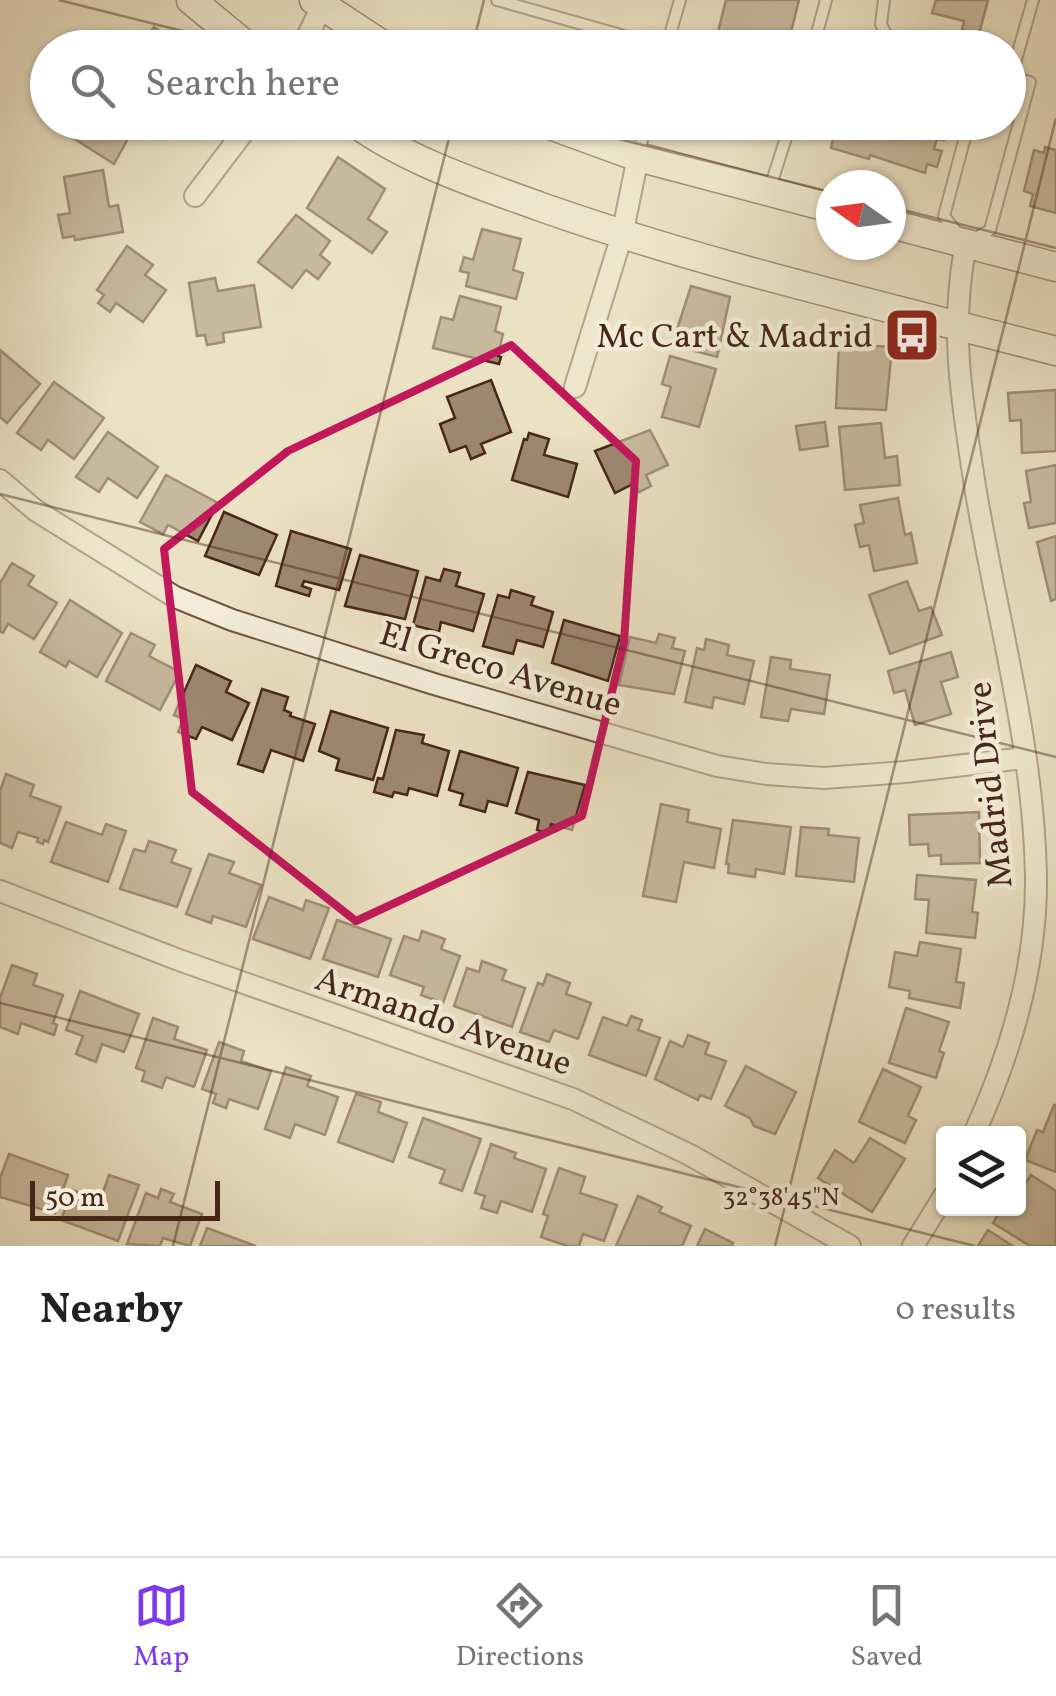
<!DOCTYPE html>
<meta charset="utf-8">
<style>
body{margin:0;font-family:Vollkorn,serif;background:#f2f2f2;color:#202124}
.controls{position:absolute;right:30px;bottom:30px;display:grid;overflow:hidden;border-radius:10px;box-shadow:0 2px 8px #0004}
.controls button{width:90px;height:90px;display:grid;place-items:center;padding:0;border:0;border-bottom:2px solid #e0e0e0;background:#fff;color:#202124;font:50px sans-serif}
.compass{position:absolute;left:816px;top:170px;width:90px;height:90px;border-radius:50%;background:#fff;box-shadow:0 2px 8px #0004;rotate:284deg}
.scale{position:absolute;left:30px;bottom:25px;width:190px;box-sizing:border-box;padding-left:10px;border:5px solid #482719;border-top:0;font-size:28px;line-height:35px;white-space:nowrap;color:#482719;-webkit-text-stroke:8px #f2ecd8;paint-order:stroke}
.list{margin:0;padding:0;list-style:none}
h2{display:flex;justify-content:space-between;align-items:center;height:130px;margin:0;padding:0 40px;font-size:42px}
h2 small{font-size:32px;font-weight:400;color:#757577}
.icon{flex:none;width:55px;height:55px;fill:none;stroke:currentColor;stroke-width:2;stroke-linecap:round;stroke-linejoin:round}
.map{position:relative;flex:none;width:1056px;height:1246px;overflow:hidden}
.search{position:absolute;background:#fff;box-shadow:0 2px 8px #0004;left:30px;right:30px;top:30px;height:110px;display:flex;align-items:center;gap:25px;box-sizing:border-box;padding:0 35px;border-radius:55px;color:#757577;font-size:38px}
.sheet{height:310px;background:#fff}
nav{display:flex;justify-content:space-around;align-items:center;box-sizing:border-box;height:140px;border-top:2px solid #e0e0e0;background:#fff;font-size:28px;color:#757577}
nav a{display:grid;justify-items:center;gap:5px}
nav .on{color:#7c3aed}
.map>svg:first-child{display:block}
.building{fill:#9d8871;stroke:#482719;stroke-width:2.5}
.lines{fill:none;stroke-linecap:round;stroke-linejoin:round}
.service-casing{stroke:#715644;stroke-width:14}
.minor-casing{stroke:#715644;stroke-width:24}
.secondary-casing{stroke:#482719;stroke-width:31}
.service{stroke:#f2ecd8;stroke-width:10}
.minor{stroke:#f2ecd8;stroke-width:20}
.secondary{stroke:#f2ecd8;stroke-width:28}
.marked{fill:none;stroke:#c2185b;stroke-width:8;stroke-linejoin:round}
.ticks{fill:none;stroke:#482719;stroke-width:2.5;stroke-opacity:0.45}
.labels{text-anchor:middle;stroke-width:9;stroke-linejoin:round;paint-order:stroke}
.poi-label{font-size:35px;fill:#482719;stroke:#f2ecd8;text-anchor:end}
.street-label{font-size:35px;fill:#482719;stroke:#f2ecd8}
.ticks-label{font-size:25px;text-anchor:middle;fill:#482719;stroke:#f2ecd8;stroke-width:9;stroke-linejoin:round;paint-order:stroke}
</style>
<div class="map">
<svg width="1056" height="1246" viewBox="0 0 1056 1246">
<rect width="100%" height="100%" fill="#ebe1c3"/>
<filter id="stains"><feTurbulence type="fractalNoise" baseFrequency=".002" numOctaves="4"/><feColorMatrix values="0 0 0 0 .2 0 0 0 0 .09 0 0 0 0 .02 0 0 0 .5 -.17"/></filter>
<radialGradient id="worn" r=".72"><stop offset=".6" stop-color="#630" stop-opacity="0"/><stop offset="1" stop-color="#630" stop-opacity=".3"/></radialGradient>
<g class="building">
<polygon points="726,0 799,0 787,48 714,48"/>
<polygon points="936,0 988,0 979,34 962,30 964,21 932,13"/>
<polygon points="154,27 182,48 139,48"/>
<polygon points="78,122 137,122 114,164 70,136"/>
<polygon points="827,122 938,122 948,126 944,140 937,139 934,149 942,151 937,167 927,164 925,173 870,155 869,159 831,148 833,139 823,136"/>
<polygon points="1045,147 1056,150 1056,213 1030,206 1033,194 1024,191 1034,150 1044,153"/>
<polygon points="338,157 385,189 368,219 387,232 372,253 307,208"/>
<polygon points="103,170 109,207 118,205 123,232 75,240 74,236 63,238 58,215 70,213 64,177"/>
<polygon points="296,215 330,241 320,255 330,263 318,279 306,270 292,288 258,262"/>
<polygon points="482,229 521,239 513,270 523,273 516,299 466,286 469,273 460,271 464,257 473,260"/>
<polygon points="127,246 153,265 145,275 166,290 143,322 116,303 110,312 98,303 104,295 97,290"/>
<polygon points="215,278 218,291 254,285 261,327 223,333 224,342 207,345 205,335 197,336 189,283"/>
<polygon points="691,286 730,297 717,357 672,345"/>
<polygon points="460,296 501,307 495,331 503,334 498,356 501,357 499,364 433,348 441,317 453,320"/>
<polygon points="839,344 892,347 886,410 836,408"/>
<polygon points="0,350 40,384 7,423 0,417"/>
<polygon points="670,356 716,369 699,427 662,417 671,387 662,384"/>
<polygon points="491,380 511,432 481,444 485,453 471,459 466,446 450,452 440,424 455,418 447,397"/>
<polygon points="54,382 104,418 74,459 48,440 41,450 17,433"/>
<polygon points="1056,390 1056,451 1022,453 1021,420 1010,421 1008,393"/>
<polygon points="825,422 828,446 800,450 796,426"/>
<polygon points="881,423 885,458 897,456 900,485 845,490 839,427"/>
<polygon points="650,430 668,465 646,475 651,486 639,492 635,483 615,493 595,451"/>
<polygon points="108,432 158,467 137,498 108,478 99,492 76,477"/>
<polygon points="529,433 549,439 544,455 577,464 568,497 512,480 524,439 527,440"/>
<polygon points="1056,465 1056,523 1029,528 1024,503 1031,502 1026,471"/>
<polygon points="166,475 218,503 198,541 168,525 163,534 140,522"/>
<polygon points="898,498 905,535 911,533 917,563 874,571 869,545 860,547 855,525 864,523 860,505"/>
<polygon points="224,512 277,535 259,575 205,556"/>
<polygon points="291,531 351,549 339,590 304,581 302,586 311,589 309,596 276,586"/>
<polygon points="1056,536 1056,599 1051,601 1037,542"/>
<polygon points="360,555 418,571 405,619 345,606"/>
<polygon points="12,563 34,576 28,585 57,603 34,639 8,624 3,633 0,631 0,583"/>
<polygon points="444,569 460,573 456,586 484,594 473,631 441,622 439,632 413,625 426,577 440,581"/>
<polygon points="907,581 919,611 931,607 942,635 890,654 869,595"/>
<polygon points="511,590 534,597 531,605 553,612 543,647 517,640 513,654 483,646 498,595 509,598"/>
<polygon points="70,600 122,633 97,677 69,661 66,667 40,652"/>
<polygon points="564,620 620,636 608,681 552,663"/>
<polygon points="131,633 155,645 149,656 180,672 160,710 106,681"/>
<polygon points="659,634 675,638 672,648 685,651 674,694 619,685 630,637 656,643"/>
<polygon points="706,639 729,645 727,655 754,661 744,704 714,697 712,708 685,702 697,648 704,650"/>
<polygon points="951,652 958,677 941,682 951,714 915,725 905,690 894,693 888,671"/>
<polygon points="771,657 791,660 790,669 830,675 824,714 791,709 788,721 761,717"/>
<polygon points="196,665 231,681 226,692 249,703 232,740 202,727 196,739 178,732 183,719 174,715"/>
<polygon points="262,689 288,697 284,710 291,713 290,716 315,724 303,761 271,750 263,772 238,764"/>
<polygon points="331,711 388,728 373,780 336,770 339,759 319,751"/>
<polygon points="396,730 424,735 422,743 449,751 437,796 409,788 407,795 394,792 392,797 374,792 378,778 383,779"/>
<polygon points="460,751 518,768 507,806 488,801 485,812 460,805 463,794 449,790"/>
<polygon points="528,772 585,785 572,830 551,824 549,834 537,830 539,820 516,813"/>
<polygon points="6,774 34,785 30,796 61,807 48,842 44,840 43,844 37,842 38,838 18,832 12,848 0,843 0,791"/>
<polygon points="661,804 689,810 687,822 721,829 714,868 684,862 676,902 643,896"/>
<polygon points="979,812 980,863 941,864 941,855 929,856 928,844 910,845 909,815"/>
<polygon points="733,820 791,827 784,874 756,869 755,877 728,873 729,864 726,864"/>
<polygon points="66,822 102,835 106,824 126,831 108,882 51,862"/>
<polygon points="801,827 829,829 828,835 859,838 854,882 796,876"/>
<polygon points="149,841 176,850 171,862 191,869 177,907 120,889 134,849 145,852"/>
<polygon points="209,854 234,862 229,873 261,885 246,927 213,916 211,923 186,914"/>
<polygon points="917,875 976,880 972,912 978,913 975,938 926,933 929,900 915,899"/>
<polygon points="269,897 303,910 306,900 329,908 310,959 253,939"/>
<polygon points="337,920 391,939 378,977 323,959"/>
<polygon points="422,931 445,939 441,949 460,956 443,1003 421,995 424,987 390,975 404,936 419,941"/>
<polygon points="920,942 961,949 956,982 964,983 960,1008 909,998 910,991 889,987 895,952 917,956"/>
<polygon points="482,961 506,970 502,980 525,988 512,1027 454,1006 467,968 479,972"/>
<polygon points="12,965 37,974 33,985 63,995 53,1023 57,1025 54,1035 21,1023 18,1034 0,1027 0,998"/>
<polygon points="547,974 570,983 566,994 591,1003 578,1039 554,1030 549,1042 520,1032 538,983 543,985"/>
<polygon points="80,991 139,1014 124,1052 102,1044 96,1062 76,1054 83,1036 66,1030"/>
<polygon points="906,1008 949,1022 939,1051 944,1053 936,1078 889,1063"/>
<polygon points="631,1016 642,1020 638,1030 660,1038 646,1076 589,1055 603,1017 627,1026"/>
<polygon points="153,1018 178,1027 174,1039 207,1050 194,1087 166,1077 162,1088 142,1081 145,1071 136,1068"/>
<polygon points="688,1035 709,1043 705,1054 726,1061 711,1099 700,1095 698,1100 655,1079 670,1041 683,1047"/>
<polygon points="219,1042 244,1051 241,1061 271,1071 258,1109 229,1099 226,1108 213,1103 216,1094 202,1089"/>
<polygon points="746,1066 796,1092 775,1134 754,1126 750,1118 725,1106"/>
<polygon points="286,1067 311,1076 307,1086 338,1097 325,1135 295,1124 290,1138 265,1129"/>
<polygon points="883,1069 921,1087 908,1116 916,1120 905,1143 859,1122"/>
<polygon points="356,1094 381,1102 378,1112 407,1123 393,1162 338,1142"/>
<polygon points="1054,1105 1056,1105 1056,1172 1025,1160 1037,1130 1043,1132"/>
<polygon points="423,1118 481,1139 462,1191 440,1183 445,1170 409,1157"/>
<polygon points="870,1138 905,1159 872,1212 818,1178 835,1150 854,1163"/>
<polygon points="491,1144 516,1153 514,1158 546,1169 532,1212 501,1201 497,1213 481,1208 485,1196 475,1193"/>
<polygon points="9,1154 68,1175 55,1213 0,1197 0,1178"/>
<polygon points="559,1168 585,1177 580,1193 617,1205 604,1241 583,1234 579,1246 567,1246 541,1237 548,1216 543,1214"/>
<polygon points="109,1175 139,1185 118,1241 61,1220 72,1190 100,1201"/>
<polygon points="1031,1175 1056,1191 1056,1246 1030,1246 993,1223 1002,1208 1018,1208 1018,1195"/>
<polygon points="161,1189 174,1194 170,1202 202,1214 190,1246 163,1238 160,1246 127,1244 146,1193 158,1198"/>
<polygon points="638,1196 662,1207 659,1212 691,1226 682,1246 616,1246"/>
<polygon points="207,1228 256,1246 200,1246"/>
<polygon points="705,1229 733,1243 732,1246 697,1246"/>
<polygon points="988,1230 1013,1246 978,1246"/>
</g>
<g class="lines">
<g class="service-casing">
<g id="service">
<polyline points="497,0 667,48"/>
<polyline points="884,0 881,24 886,35 921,48"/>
<polyline points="667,45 680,0"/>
<polyline points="813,48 826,0"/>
<polyline points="1011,77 1033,0"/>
<polyline points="638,155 647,122"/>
<polyline points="769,191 791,122"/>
<polyline points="959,235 944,216 969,122"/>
<polyline points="974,239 990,230 1030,82 1008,76"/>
</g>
</g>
<g class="minor-casing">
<g id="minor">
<polyline points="302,48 322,6"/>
<polyline points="195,196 251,122"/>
<path d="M966,244C949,329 962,402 975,486C996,615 1034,745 1036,877C1037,966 1011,1053 974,1134"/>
<polyline points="575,387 622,235 638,157"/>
<polyline points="0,480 35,510 175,597 232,620 434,684 717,766 766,774 824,778 905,772 1024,758"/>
<polyline points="0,891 179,960 573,1099 690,1155 850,1246"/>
<polyline points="913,1246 944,1196"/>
</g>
</g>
<g class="secondary-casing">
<g id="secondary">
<polyline points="191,0 249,48"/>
<polyline points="314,0 387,48"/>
<path d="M354,122C409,162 478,184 541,207C709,266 884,306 1056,351"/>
<polyline points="542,122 638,157 831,208"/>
<polyline points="891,224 1056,267"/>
</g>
</g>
<use href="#service" class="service"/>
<use href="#minor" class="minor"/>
<use href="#secondary" class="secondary"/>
</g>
<path d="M0 0H1056V1246H0ZM511,345L636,461L624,642L582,816L356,921L192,792L164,549L288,451Z" fill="#ebe1c3" fill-opacity=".55" fill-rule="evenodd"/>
<path class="marked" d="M511,345L636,461L624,642L582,816L356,921L192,792L164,549L288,451Z"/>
<path class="ticks" d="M59,0L250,48M472,48L484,0M551,122L831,192M891,207L1056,248M0,494L1056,757M0,1003L975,1246M173,1246L453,122M775,1246L1056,118"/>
<defs>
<g id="bus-square" transform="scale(2.875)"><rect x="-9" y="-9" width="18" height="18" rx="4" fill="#8f2418" stroke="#f2ecd8"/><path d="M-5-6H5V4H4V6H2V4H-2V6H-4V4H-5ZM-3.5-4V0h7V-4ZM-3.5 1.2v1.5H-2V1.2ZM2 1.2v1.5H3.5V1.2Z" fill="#fff"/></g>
</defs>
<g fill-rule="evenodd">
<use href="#bus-square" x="912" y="335"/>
</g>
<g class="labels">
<g class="poi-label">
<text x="873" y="347">Mc Cart &amp; Madrid</text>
</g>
<g class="street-label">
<text transform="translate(501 668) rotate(17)" y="12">El Greco Avenue</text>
<text transform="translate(989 785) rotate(-96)" y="12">Madrid Drive</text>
<text transform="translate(444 1020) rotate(19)" y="12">Armando Avenue</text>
</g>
</g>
<g class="ticks-label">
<text x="781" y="1205">32°38'45"N</text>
</g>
<rect width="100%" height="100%" filter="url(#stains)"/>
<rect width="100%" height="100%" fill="url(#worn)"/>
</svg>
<div class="controls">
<button><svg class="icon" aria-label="layers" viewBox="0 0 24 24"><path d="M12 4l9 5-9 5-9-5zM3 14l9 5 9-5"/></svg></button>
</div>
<svg class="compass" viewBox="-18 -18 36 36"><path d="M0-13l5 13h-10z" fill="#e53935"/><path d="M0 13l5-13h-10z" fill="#757577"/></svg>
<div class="scale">50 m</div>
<div class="search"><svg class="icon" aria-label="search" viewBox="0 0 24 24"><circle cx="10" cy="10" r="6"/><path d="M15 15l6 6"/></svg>Search here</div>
</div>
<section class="sheet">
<h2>Nearby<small>0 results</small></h2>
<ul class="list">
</ul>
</section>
<nav>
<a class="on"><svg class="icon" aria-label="map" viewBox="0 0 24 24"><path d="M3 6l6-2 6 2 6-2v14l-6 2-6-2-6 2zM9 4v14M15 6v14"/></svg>Map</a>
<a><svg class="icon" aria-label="directions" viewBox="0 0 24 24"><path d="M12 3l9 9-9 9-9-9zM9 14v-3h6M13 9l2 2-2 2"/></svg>Directions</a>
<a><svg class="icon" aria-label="saved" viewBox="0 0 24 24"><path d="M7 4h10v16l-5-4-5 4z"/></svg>Saved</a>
</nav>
